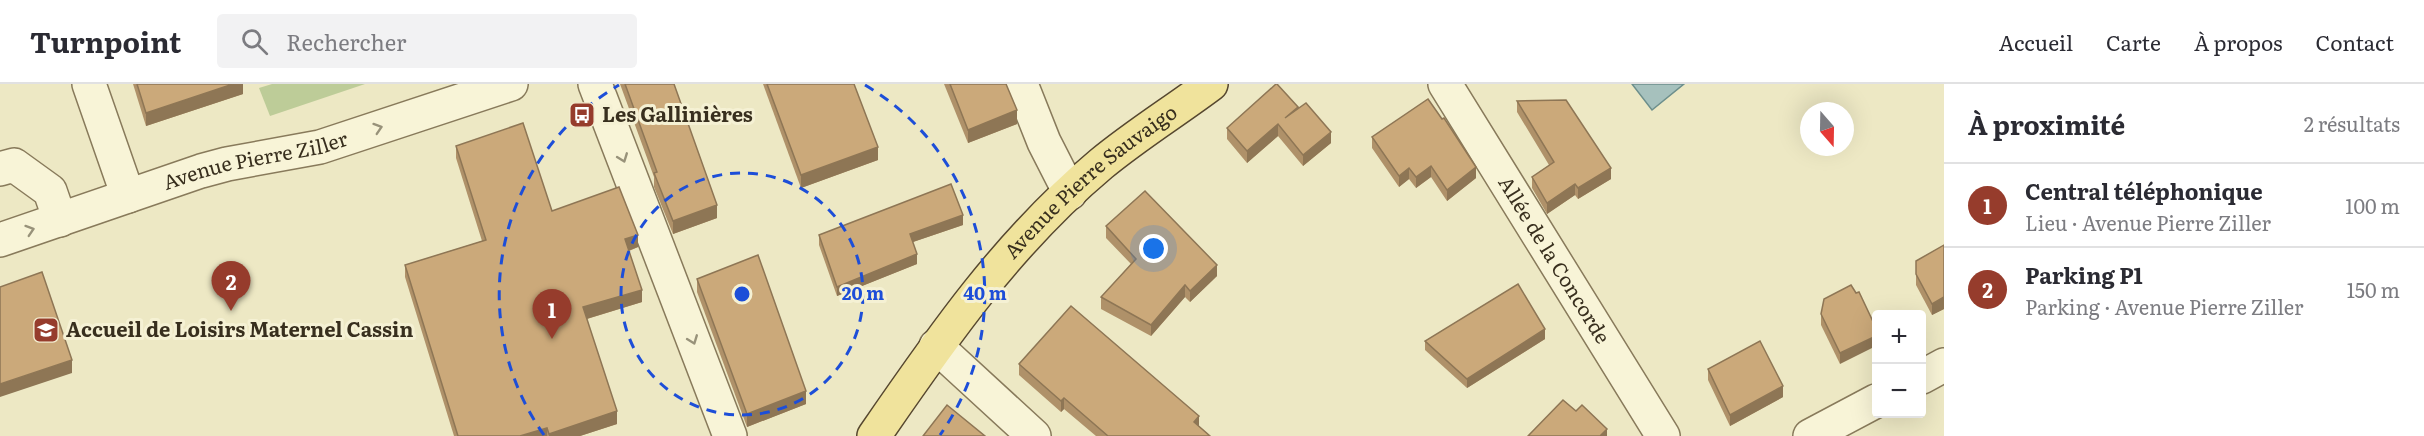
<!DOCTYPE html>
<html lang="fr">
<meta charset="utf-8">
<style>
body{margin:0;font-family:Literata,serif;background:#f2f2f3;color:#2b2b33}
.controls{position:absolute;right:18px;bottom:18px;display:grid;overflow:hidden;border-radius:6px;box-shadow:0 6px 24px #0002}
.controls button{width:54px;height:54px;display:grid;place-items:center;padding:0;border:0;border-bottom:2px solid #e1e1e2;background:#fff;color:#2b2b33;font:30px sans-serif}
.compass{position:absolute;left:1800px;top:18px;width:54px;height:54px;border-radius:50%;background:#fff;box-shadow:0 6px 24px #0002;rotate:160deg}
.you{position:absolute;left:1154px;top:165px;width:21px;height:21px;margin:-15px;border:4px solid #fff;border-radius:50%;background:#1a73e8;box-shadow:0 0 0 9px #1a73e833}
.badge{display:grid;place-items:center;width:39px;height:39px;border-radius:50%;background:#963c2c;color:#fff;font-size:20px;font-weight:700}
.pin{position:absolute;translate:-50% -50px;filter:drop-shadow(0 2px 3px #0008)}
.pin::after{content:'';position:absolute;top:32px;width:21px;height:18px;background:inherit;clip-path:polygon(0 0,100% 0,50% 100%)}
.list{margin:0;padding:0;list-style:none}
h2{display:flex;justify-content:space-between;align-items:center;height:78px;margin:0;padding:0 24px;font-size:26px}
h2 small{font-size:20px;font-weight:400;color:#7c7c81}
.list li{display:grid;grid-template-columns:39px 1fr auto;gap:18px;align-items:center;box-sizing:border-box;height:84px;padding:0 24px;border-top:2px solid #e1e1e2}
.list b{display:block;font-size:22px;white-space:nowrap}
.list p{margin:0;font-size:20px;white-space:nowrap;color:#7c7c81}
.list em{font-size:20px;font-style:normal;color:#7c7c81}
.icon{flex:none;width:33px;height:33px;fill:none;stroke:currentColor;stroke-width:2;stroke-linecap:round;stroke-linejoin:round}
.map{position:relative;flex:none;width:1944px;height:352px;overflow:hidden}
header{display:flex;align-items:center;gap:36px;box-sizing:border-box;height:84px;padding:0 30px;background:#fff;border-bottom:2px solid #e1e1e2}
header strong{font-size:28px}
nav{display:flex;gap:33px;margin-inline-start:auto;font-size:21px}
.search{width:420px;height:54px;background:#f2f2f3;display:flex;align-items:center;gap:15px;box-sizing:border-box;padding:0 21px;border-radius:6px;color:#7c7c81;font-size:22px}
main{display:flex}
aside{flex:1;background:#fff}
.map>svg:first-child{display:block}
.green{fill:#bdcc98}
.water{fill:#a6c1bd;stroke:#6d8f8c;stroke-width:1.5}
.lines{fill:none;stroke-linecap:round;stroke-linejoin:round}
.minor-casing{stroke:#887a5b;stroke-width:36}
.major-casing{stroke:#56472f;stroke-width:36}
.minor{stroke:#f8f4d7;stroke-width:33}
.major{stroke:#f0e39c;stroke-width:33}
.wall{fill:#af9169}
.shaded-wall{fill:#8e7655}
.building{fill:#cba97a;stroke:#8e7655;stroke-width:1.5}
.oneway{stroke:#98927a}
.ring{fill:none;stroke:#1d4ed8;stroke-width:3;stroke-dasharray:10 8}
.labels{text-anchor:middle;stroke-width:6;stroke-linejoin:round;paint-order:stroke}
.poi-label{font-size:20px;font-weight:bold;fill:#382f1e;stroke:#f5f1d4;text-anchor:start}
.street-label{font-size:20px;fill:#382f1e;stroke:#f5f1d4}
.centre{fill:#1d4ed8;stroke:#f5f1d4;stroke-width:3}
.ring-label{font-size:18px;text-anchor:middle;font-weight:bold;fill:#1d4ed8;stroke:#f5f1d4;stroke-width:6;stroke-linejoin:round;paint-order:stroke}
</style>
<header>
<strong>Turnpoint</strong>
<div class="search"><svg class="icon" aria-label="search" viewBox="0 0 24 24"><circle cx="10" cy="10" r="6"/><path d="M15 15l6 6"/></svg>Rechercher</div>
<nav><a>Accueil</a><a>Carte</a><a>À propos</a><a>Contact</a></nav>
</header>
<main>
<div class="map">
<svg width="1944" height="352" viewBox="0 0 1944 352">
<rect width="100%" height="100%" fill="#ede8c4"/>
<polygon class="green" points="272,0 365,0 270,32 259,4"/>
<polygon class="water" points="1632,0 1684,0 1652,26"/>
<g class="lines">
<g class="minor-casing">
<g id="minor">
<polyline points="89,0 128,112"/>
<polyline points="595,0 730,352"/>
<polyline points="1021,0 1044,58 1070,109"/>
<path id="s1" d="M1445,0L1663,352"/>
<polyline points="0,85 14,81 50,107 60,136"/>
<path id="s2" d="M0,156L201,87L227,80L320,63L511,0"/>
<polyline points="936,262 1034,352"/>
<polyline points="1922,293 1944,281"/>
<polyline points="1810,352 1876,317"/>
</g>
</g>
<g class="major-casing">
<g id="major">
<path id="s3" d="M874,352C942,253 1008,158 1101,80C1136,51 1175,27 1211,0"/>
</g>
</g>
<use href="#minor" class="minor"/>
<use href="#major" class="major"/>
</g>
<g class="wall">
<polygon points="133,0 243,0 243,10 146,42"/>
<polygon points="620,0 674,0 717,134 673,150 654,103 654,93"/>
<polygon points="763,0 854,0 878,76 801,104"/>
<polygon points="944,0 1006,0 1017,40 968,59"/>
<polygon points="1517,17 1611,95 1578,115 1575,111 1547,130 1532,104 1532,93 1549,81 1517,28"/>
<polygon points="1298,25 1331,59 1303,82 1278,52 1247,79 1227,55 1227,44"/>
<polygon points="1372,53 1476,94 1447,117 1431,93 1416,104 1409,95 1399,103 1372,64"/>
<polygon points="456,62 552,127 638,163 629,167 642,218 587,235 617,340 580,352 454,352 405,193 405,181 482,157 456,74"/>
<polygon points="963,141 913,158 917,180 837,212 819,161 819,151"/>
<polygon points="1106,142 1217,192 1190,218 1185,213 1151,252 1101,225 1101,213 1131,180 1106,154"/>
<polygon points="1944,161 1944,225 1932,231 1916,201 1916,177"/>
<polygon points="697,195 806,320 747,343 697,208"/>
<polygon points="1856,209 1840,280 1821,241 1821,230"/>
<polygon points="1545,255 1467,304 1425,266 1425,257"/>
<polygon points="1019,280 1199,342 1210,352 1096,352 1064,325 1061,328 1019,291"/>
<polygon points="1708,285 1783,313 1730,342 1708,296"/>
</g>
<g class="shaded-wall">
<polygon points="233,0 243,0 243,10 146,42 146,29"/>
<polygon points="1017,26 1017,40 968,59 968,46"/>
<polygon points="1278,40 1278,52 1247,79 1247,67"/>
<polygon points="1331,48 1331,59 1303,82 1303,71"/>
<polygon points="878,63 878,76 801,104 801,91"/>
<polygon points="1431,82 1431,93 1416,104 1416,93"/>
<polygon points="1476,83 1476,94 1447,117 1447,106"/>
<polygon points="1409,84 1409,95 1399,103 1399,92"/>
<polygon points="1611,84 1611,95 1578,115 1578,104"/>
<polygon points="1575,100 1575,111 1547,130 1547,119"/>
<polygon points="717,121 717,134 673,150 673,137"/>
<polygon points="963,131 963,141 910,159 910,150"/>
<polygon points="638,151 638,163 625,168 625,155"/>
<polygon points="917,170 917,180 837,212 837,203"/>
<polygon points="1217,181 1217,192 1190,218 1190,207"/>
<polygon points="1185,201 1185,213 1151,252 1151,241"/>
<polygon points="642,206 642,218 583,236 583,223"/>
<polygon points="1944,213 1944,225 1932,231 1932,220"/>
<polygon points="1545,245 1545,255 1467,304 1467,295"/>
<polygon points="1876,252 1876,262 1840,280 1840,269"/>
<polygon points="72,276 72,289 0,313 0,300"/>
<polygon points="1783,302 1783,313 1730,342 1730,331"/>
<polygon points="806,307 806,320 747,343 747,330"/>
<polygon points="1064,314 1064,325 1061,328 1061,317"/>
<polygon points="617,327 617,340 580,352 549,352 549,350"/>
<polygon points="1199,332 1199,343 1194,338"/>
<polygon points="547,344 547,352 520,352"/>
<polygon points="1607,345 1607,352 1600,352"/>
</g>
<g class="building">
<polygon points="137,0 233,0 146,29"/>
<polygon points="625,0 674,0 717,121 673,137 654,89 657,88"/>
<polygon points="767,0 854,0 878,63 801,91"/>
<polygon points="950,0 1006,0 1017,26 968,46"/>
<polygon points="1276,0 1277,0 1298,23 1285,34 1306,19 1331,48 1303,71 1278,40 1247,67 1227,44"/>
<polygon points="1428,15 1442,35 1444,34 1476,83 1447,106 1431,82 1416,93 1409,84 1399,92 1372,53"/>
<polygon points="1566,16 1611,84 1578,104 1575,100 1547,119 1532,93 1554,78 1517,17"/>
<polygon points="523,39 552,127 619,103 638,151 625,155 642,206 583,223 617,327 549,350 547,344 520,352 458,352 405,181 486,156 456,62"/>
<polygon points="951,100 963,131 910,150 917,170 837,203 819,151"/>
<polygon points="1145,107 1217,181 1190,207 1185,201 1151,241 1101,213 1136,175 1106,142"/>
<polygon points="1944,161 1944,213 1932,220 1916,190 1916,177"/>
<polygon points="758,171 806,307 747,330 697,195"/>
<polygon points="42,188 72,276 0,300 0,203"/>
<polygon points="1518,200 1545,245 1467,295 1425,257"/>
<polygon points="1851,201 1856,209 1859,208 1876,244 1876,252 1840,269 1821,230 1824,215"/>
<polygon points="1071,222 1199,332 1194,338 1210,352 1108,352 1064,314 1061,317 1019,280"/>
<polygon points="1760,257 1783,302 1730,331 1708,285"/>
<polygon points="1563,316 1576,327 1582,321 1607,345 1600,352 1528,352"/>
<polygon points="947,321 985,352 923,352"/>
</g>
<defs><path id="oneway-chevron" d="M-2-3.5L2.5 0L-2 3.5" fill="none" stroke-width="1.6" stroke-linecap="round" stroke-linejoin="round" transform="scale(1.5)"/></defs>
<g class="oneway">
<use href="#oneway-chevron" transform="translate(378 44) rotate(-18)"/>
<use href="#oneway-chevron" transform="translate(623 74) rotate(69)"/>
<use href="#oneway-chevron" transform="translate(30 146) rotate(-18)"/>
<use href="#oneway-chevron" transform="translate(693 256) rotate(69)"/>
</g>
<g class="ring">
<circle cx="742" cy="210" r="121"/>
<path d="M544 351A243 243 0 0 1 619 1M865 1A243 243 0 0 1 940 351"/>
</g>
<defs>
<g id="bus-square" transform="scale(1.35)"><rect x="-9" y="-9" width="18" height="18" rx="4" fill="#963c2c" stroke="#f5f1d4"/><path d="M-5-6H5V4H4V6H2V4H-2V6H-4V4H-5ZM-3.5-4V0h7V-4ZM-3.5 1.2v1.5H-2V1.2ZM2 1.2v1.5H3.5V1.2Z" fill="#fff"/></g>
<g id="school-square" transform="scale(1.35)"><rect x="-9" y="-9" width="18" height="18" rx="4" fill="#963c2c" stroke="#f5f1d4"/><path d="M0-5L7-2L0 1L-7-2ZM-4 1L0 2.5L4 1V4Q0 6-4 4Z" fill="#fff"/></g>
</defs>
<g fill-rule="evenodd">
<use href="#bus-square" x="582" y="31"/>
<use href="#school-square" x="46" y="246"/>
</g>
<g class="labels">
<g class="poi-label">
<text x="602" y="38">Les Gallinières</text>
<text x="66" y="253">Accueil de Loisirs Maternel Cassin</text>
</g>
<g class="street-label">
<text dy="7" stroke="none"><textPath href="#s2" startOffset="268">Avenue Pierre Ziller</textPath></text>
<text dy="7" stroke="none"><textPath href="#s3" startOffset="336">Avenue Pierre Sauvaigo</textPath></text>
<text dy="7" stroke="none"><textPath href="#s1" startOffset="207">Allée de la Concorde</textPath></text>
</g>
</g>
<circle cx="742" cy="210" r="9" class="centre"/>
<g class="ring-label">
<text x="863" y="216">20 m</text>
<text x="985" y="216">40 m</text>
</g>
</svg>
<div class="controls">
<button>+</button>
<button>−</button>
</div>
<svg class="compass" viewBox="-18 -18 36 36"><path d="M0-13l5 13h-10z" fill="#e53935"/><path d="M0 13l5-13h-10z" fill="#7c7c81"/></svg>
<div class="you"></div>
<div class="pin badge" style="left:552px;top:255px">1</div>
<div class="pin badge" style="left:231px;top:227px">2</div>
</div>
<aside>
<h2>À proximité<small>2 résultats</small></h2>
<ul class="list">
<li><span class="badge">1</span><div><b>Central téléphonique</b><p>Lieu · Avenue Pierre Ziller</p></div><em>100 m</em></li>
<li><span class="badge">2</span><div><b>Parking P1</b><p>Parking · Avenue Pierre Ziller</p></div><em>150 m</em></li>
</ul>
</aside>
</main>
